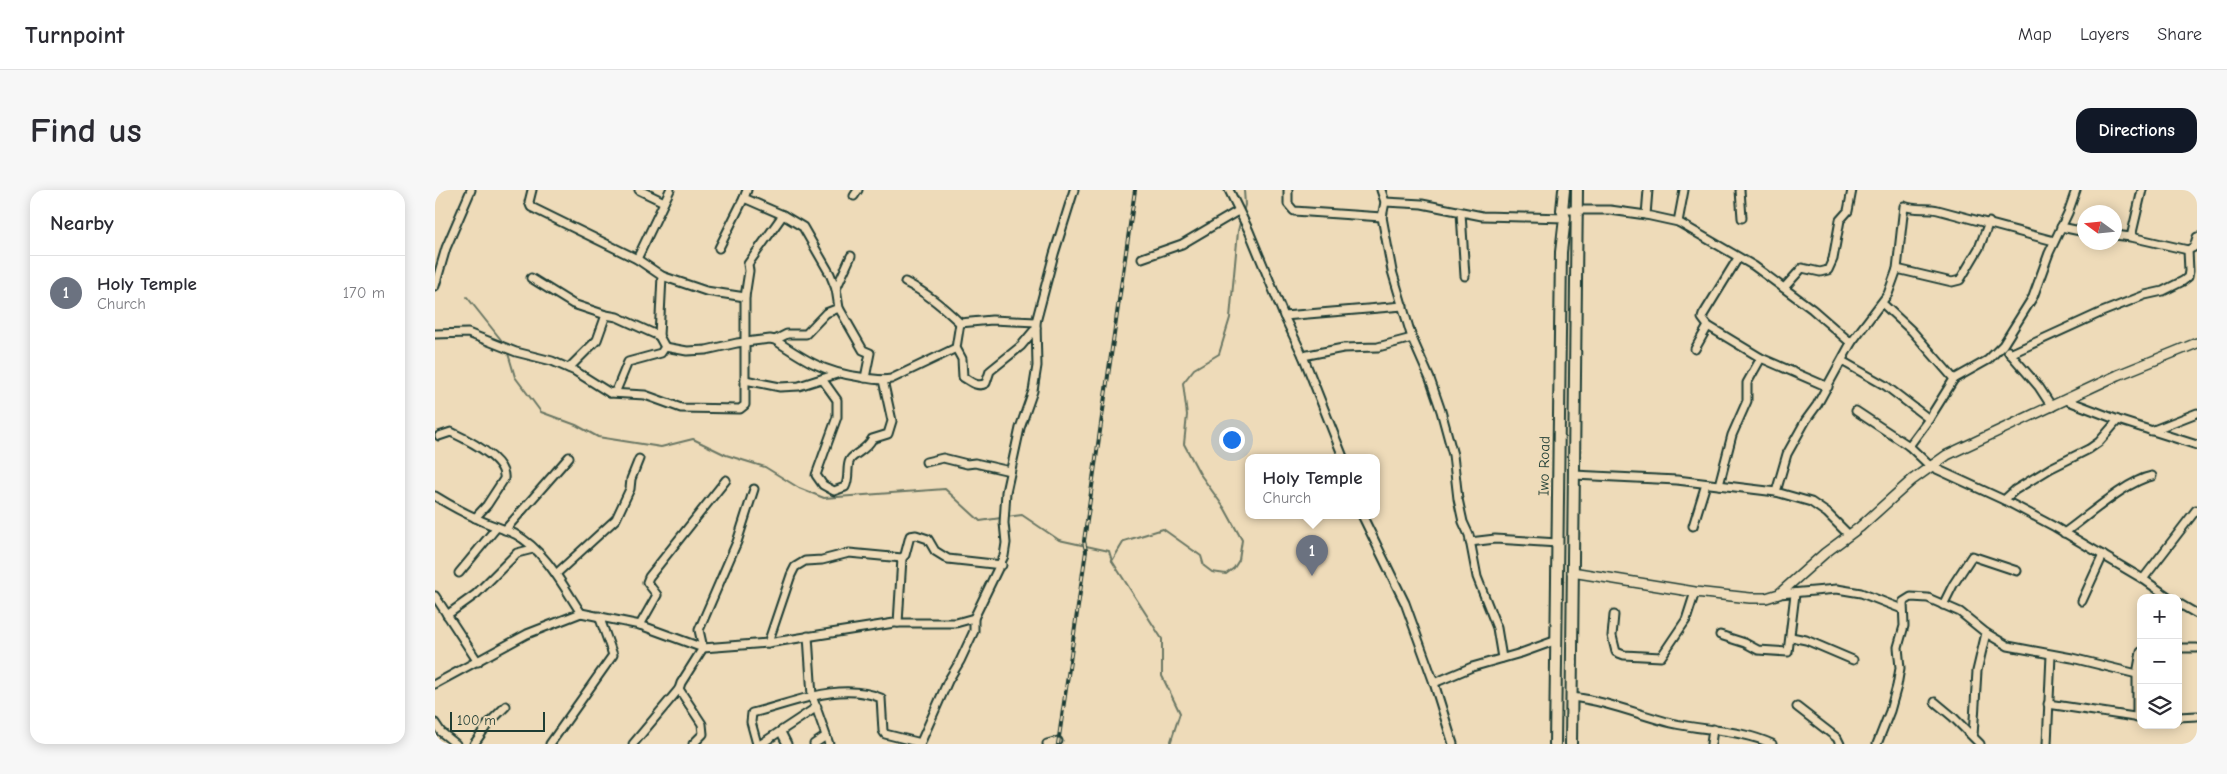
<!DOCTYPE html>
<meta charset="utf-8">
<style>
body{margin:0;font-family:"Comic Neue",sans-serif;background:#f7f7f7;color:#2b2b33}
.controls{position:absolute;right:15px;bottom:15px;display:grid;overflow:hidden;border-radius:10px;box-shadow:0 2px 12px #0003}
.controls button{width:45px;height:45px;display:grid;place-items:center;padding:0;border:0;border-bottom:1px solid #e1e1e2;background:#fff;color:#2b2b33;font:25px sans-serif}
.compass{position:absolute;left:1642px;top:15px;width:45px;height:45px;border-radius:50%;background:#fff;box-shadow:0 2px 12px #0003;rotate:285deg}
.scale{position:absolute;left:15px;bottom:12px;width:95px;box-sizing:border-box;padding-left:5px;border:2px solid #1f3d34;border-top:0;font-size:14px;line-height:18px;white-space:nowrap;color:#1f3d34;-webkit-text-stroke:4px #eedbb9;paint-order:stroke}
.you{position:absolute;left:796px;top:249px;width:18px;height:18px;margin:-12px;border:4px solid #fff;border-radius:50%;background:#1a73e8;box-shadow:0 0 0 8px #1a73e833}
.badge{display:grid;place-items:center;width:32px;height:32px;border-radius:50%;background:#111827;color:#fff;font-size:16px;font-weight:700}
.pin{position:absolute;translate:-50% -41px;filter:drop-shadow(0 1px 2px #0008)}
.pin::after{content:'';position:absolute;top:26px;width:18px;height:15px;background:inherit;clip-path:polygon(0 0,100% 0,50% 100%)}
.popup{position:absolute;left:810px;top:264px;width:135px;height:65px;box-sizing:border-box;display:grid;place-content:center;border-radius:10px;background:#fff;filter:drop-shadow(0 1px 4px #0005);font-size:16px;white-space:nowrap;color:#7c7c81}
.popup b{font-size:19px;color:#2b2b33}
.popup::after{content:'';position:absolute;left:50%;top:100%;margin-left:-10px;border:10px solid transparent;border-top-color:#fff}
.list{margin:0;padding:0;list-style:none}
h2{display:flex;justify-content:space-between;align-items:center;height:65px;margin:0;padding:0 20px;font-size:21px}
h2 small{font-size:16px;font-weight:400;color:#7c7c81}
.list li{display:grid;grid-template-columns:32px 1fr auto;gap:15px;align-items:center;box-sizing:border-box;height:75px;padding:0 20px;border-top:1px solid #e1e1e2}
.list b{display:block;font-size:19px;white-space:nowrap}
.list p{margin:0;font-size:16px;white-space:nowrap;color:#7c7c81}
.list em{font-size:16px;font-style:normal;color:#7c7c81}
.icon{flex:none;width:28px;height:28px;fill:none;stroke:currentColor;stroke-width:2;stroke-linecap:round;stroke-linejoin:round}
.map{position:relative;flex:none;width:1762px;height:554px;overflow:hidden;border-radius:15px}
header{display:flex;align-items:center;gap:30px;box-sizing:border-box;height:70px;padding:0 25px;background:#fff;border-bottom:1px solid #e1e1e2}
header strong{font-size:24px}
nav{display:flex;gap:28px;margin-inline-start:auto;font-size:18px}
.intro{display:flex;align-items:center;justify-content:space-between;box-sizing:border-box;height:120px;padding:0 30px}
h1{margin:0;font-size:35px}
.button{padding:12px 22px;border-radius:15px;background:#111827;color:#fff;font-size:18px;font-weight:700}
main{display:flex;gap:30px;padding:0 30px}
aside{flex:1;background:#fff;border-radius:15px;box-shadow:0 2px 12px #0003}
.map>svg:first-child{display:block}
.lines{fill:none;stroke-linecap:round;stroke-linejoin:round}
.stream{stroke:#6a7764;stroke-width:2}
.minor-casing{stroke:#1f3d34;stroke-width:11}
.tertiary-casing{stroke:#1f3d34;stroke-width:12}
.primary-casing{stroke:#1f3d34;stroke-width:14}
.minor{stroke:#eedbb9;stroke-width:7}
.tertiary{stroke:#eedbb9;stroke-width:9}
.primary{stroke:#eedbb9;stroke-width:10}
.rail-casing{stroke:#1f3d34;stroke-width:4}
.rail{stroke:#eedbb9;stroke-width:2;stroke-dasharray:5.5;stroke-linecap:butt}
.labels{text-anchor:middle;stroke-width:4.5;stroke-linejoin:round;paint-order:stroke}
.street-label{font-size:15px;fill:#1f3d34;stroke:#eedbb9}
</style>
<header>
<strong>Turnpoint</strong>
<nav><a>Map</a><a>Layers</a><a>Share</a></nav>
</header>
<div class="intro"><h1>Find us</h1><a class="button">Directions</a></div>
<main>
<aside>
<h2>Nearby<small></small></h2>
<ul class="list">
<li><span class="badge" style="background:#6b7280">1</span><div><b>Holy Temple</b><p>Church</p></div><em>170 m</em></li>
</ul>
</aside>
<div class="map">
<svg width="1762" height="554" viewBox="0 0 1762 554">
<rect width="100%" height="100%" fill="#eedbb9"/>
<filter id="ink" filterUnits="userSpaceOnUse"><feTurbulence type="fractalNoise" baseFrequency=".02" numOctaves="2"/><feDisplacementMap in="SourceGraphic" scale="10" xChannelSelector="R" yChannelSelector="G"/><feConvolveMatrix kernelMatrix="1 2 1 2 8 2 1 2 1" color-interpolation-filters="sRGB"/></filter>
<g filter="url(#ink)">
<g class="lines">
<g class="stream">
<polyline points="808,22 810,15 809,0"/>
<polyline points="32,107 71,156"/>
<polyline points="72,160 80,187 106,222 141,235 163,247 226,257 258,249 291,265 330,277 364,298 389,308 510,299 545,331 566,328"/>
<polyline points="571,327 587,325 624,350 674,361 677,371"/>
<polyline points="735,554 745,523 727,486 727,449 677,371 689,351 728,339 766,366 769,376 777,382 791,384 799,378 804,370 807,350 790,319 765,284 749,254 752,225 748,193 759,179 784,164 795,128 803,41 806,29"/>
</g>
<g class="minor-casing">
<g id="minor">
<polyline points="97,0 94,12 96,17 202,69 235,0"/>
<polyline points="204,0 229,12"/>
<polyline points="312,0 309,8 348,25 368,37 395,84 401,99 404,118 428,160 435,163 430,188"/>
<polyline points="794,0 814,41 849,126 868,166 908,267"/>
<polyline points="853,0 853,14 859,21 947,27"/>
<polyline points="946,0 950,12 947,27 957,81 977,148 995,189 1006,221 1018,265 1023,309 1028,332 1034,345 1042,387 1062,438 1067,468"/>
<polyline points="1305,0 1307,28"/>
<polyline points="419,6 423,0"/>
<polyline points="950,12 987,14 1047,26 1130,28"/>
<polyline points="1127,20 1175,20 1211,25 1243,32 1319,76 1377,119 1416,153"/>
<polyline points="1026,23 1030,86"/>
<polyline points="1211,25 1213,0"/>
<polyline points="1243,32 1249,0"/>
<polyline points="1626,37 1650,42"/>
<polyline points="1680,45 1696,47 1753,60 1759,57 1762,47"/>
<polyline points="1696,47 1707,0"/>
<polyline points="284,58 309,8"/>
<polyline points="707,68 747,54 803,21"/>
<polyline points="202,69 227,86 224,146 230,157"/>
<polyline points="1462,79 1517,92 1525,90 1544,58 1554,32"/>
<polyline points="227,86 271,101 310,107"/>
<polyline points="96,88 138,114 171,125"/>
<path d="M470,92C492,103 508,117 525,133"/>
<polyline points="0,96 11,58 36,0"/>
<polyline points="1349,98 1367,78 1385,82 1393,80 1398,69 1405,30 1413,21 1417,0"/>
<polyline points="401,99 416,66"/>
<polyline points="1447,113 1477,141 1519,189"/>
<polyline points="849,126 968,116"/>
<polyline points="1273,136 1326,168 1393,197"/>
<polyline points="0,144 33,143 81,162 117,171 140,181 175,203 210,205 246,218 305,219 310,215 310,107 314,81 313,74 348,25"/>
<polyline points="340,150 352,144 371,144 391,123 404,118"/>
<path d="M521,158L527,169L528,187C536,192 543,198 551,193L555,181L586,156L601,138"/>
<polyline points="1260,159 1273,136 1267,128 1268,125 1303,68"/>
<polyline points="1573,161 1604,197 1617,217"/>
<polyline points="1575,164 1667,122 1710,105 1728,101 1748,91 1753,87 1754,81 1753,60"/>
<polyline points="868,166 908,158 943,157 977,148"/>
<polyline points="1407,171 1451,196 1494,229"/>
<polyline points="134,178 162,150 171,125 182,127 224,146"/>
<path d="M387,189L402,210V227L381,285L388,295L399,301L410,297C415,288 411,277 415,270C418,264 432,260 437,249L453,244L457,231L448,190"/>
<polyline points="310,190 345,197 364,196 402,184"/>
<path d="M175,203L181,201L193,172L226,163L230,157L252,161L271,160L302,153L335,149L340,150C370,170 388,182 425,187C436,189 445,191 456,189L521,158L525,133L557,130L601,132"/>
<polyline points="1631,210 1683,230 1762,255"/>
<polyline points="1421,221 1474,256 1495,276 1569,310 1620,337 1708,389 1735,408"/>
<polyline points="1716,241 1762,223"/>
<path d="M4,246L16,242C31,249 72,269 69,289L52,315L40,328"/>
<polyline points="1474,256 1494,229 1519,189 1553,170 1568,155 1598,107 1614,63 1633,23 1641,0"/>
<polyline points="491,272 508,268 532,274 540,273 575,281"/>
<polyline points="1139,285 1242,290 1341,302 1376,312 1392,323 1414,345"/>
<polyline points="1284,295 1297,245 1312,211 1312,193 1326,168"/>
<path d="M1341,302L1352,264L1371,230L1382,215L1416,153L1453,104L1462,79L1469,16C1481,21 1491,17 1503,20L1619,51"/>
<path d="M0,306C13,314 27,322 41,328C53,335 68,338 80,344C110,360 128,396 146,423"/>
<polyline points="1569,310 1580,300 1616,278 1654,259 1664,252 1683,230"/>
<polyline points="927,325 970,413 999,493 1037,477 1086,463 1122,450"/>
<polyline points="1258,336 1271,294"/>
<polyline points="70,340 134,267"/>
<path d="M1629,343C1652,327 1691,291 1717,286"/>
<polyline points="1035,352 1060,349 1123,353"/>
<polyline points="24,383 62,337"/>
<polyline points="121,384 181,329 195,299 196,289 204,269"/>
<polyline points="1708,389 1761,320"/>
<polyline points="1344,404 1402,399 1426,403 1467,419"/>
<polyline points="0,406 43,472"/>
<polyline points="1647,411 1668,365"/>
<polyline points="1743,413 1762,424"/>
<polyline points="1508,415 1518,395 1537,366 1582,381"/>
<polyline points="12,425 41,404 82,363 98,359"/>
<polyline points="1179,425 1177,446 1181,462 1189,465 1226,467 1251,430 1260,402"/>
<polyline points="463,433 467,368"/>
<polyline points="205,435 222,405 212,392 214,387 291,290"/>
<polyline points="1285,445 1310,453 1323,460 1353,462 1360,404"/>
<polyline points="373,446 377,506 394,554"/>
<polyline points="1356,447 1371,450 1418,470"/>
<polyline points="333,453 356,385 360,377 370,371 387,370 414,363 467,368 470,365 475,346 481,345 493,349 500,361 513,369 567,375"/>
<polyline points="1743,458 1762,458"/>
<polyline points="999,493 1018,554"/>
<polyline points="0,494 92,444 146,423 205,435 268,458 333,453 459,433 521,433 539,428"/>
<polyline points="244,499 267,534 268,544 258,554"/>
<path d="M1136,507C1171,511 1202,524 1236,533C1270,541 1305,539 1337,554"/>
<polyline points="1500,512 1518,527 1545,554"/>
<polyline points="1613,514 1706,528"/>
<polyline points="1362,517 1402,548 1405,554"/>
<polyline points="1743,527 1762,526"/>
<polyline points="1702,528 1702,484 1706,462"/>
<polyline points="0,533 6,542 21,554"/>
<polyline points="346,542 352,554"/>
<polyline points="1538,546 1542,481 1551,443"/>
<polyline points="39,554 53,534 71,516"/>
<polyline points="115,554 178,465 164,426"/>
<polyline points="198,554 244,499 246,493 268,458 264,440 302,352 319,299"/>
<path d="M322,554L316,532L317,523C359,513 404,491 446,508L448,541L450,544L486,553"/>
<polyline points="326,554 382,517"/>
<polyline points="379,554 391,546"/>
<polyline points="485,554 513,491 525,471 539,441 539,428 569,366 571,353 569,333 571,302 585,238 598,201 602,176 601,132 619,64 639,0"/>
<polyline points="612,554 623,551"/>
<polyline points="1276,554 1278,539"/>
<polyline points="1442,554 1455,521 1462,496 1465,478 1463,457 1469,436 1468,412 1476,407 1493,408 1525,422 1551,443 1573,456 1637,468 1702,484"/>
<polyline points="1612,554 1616,465"/>
</g>
</g>
<g class="tertiary-casing">
<polyline id="tertiary" points="1137,382 1260,402 1315,408 1331,408 1344,404 1390,363 1425,337 1477,290 1512,265 1683,185 1762,153"/>
</g>
<g class="primary-casing">
<g id="primary">
<polyline points="1120,554 1126,62 1130,28 1127,20 1129,0"/>
<polyline points="1136,554 1142,0"/>
</g>
</g>
<use href="#minor" class="minor"/>
<use href="#tertiary" class="tertiary"/>
<use href="#primary" class="primary"/>
<g class="rail-casing">
<polyline id="rail" points="623,554 651,361 649,351 700,0"/>
</g>
<use href="#rail" class="rail"/>
</g>
</g>
<g class="labels">
<g class="street-label">
<text transform="translate(1109 276) rotate(-89)" y="5">Iwo Road</text>
</g>
</g>
</svg>
<div class="controls">
<button>+</button>
<button>−</button>
<button><svg class="icon" aria-label="layers" viewBox="0 0 24 24"><path d="M12 4l9 5-9 5-9-5zM3 14l9 5 9-5"/></svg></button>
</div>
<svg class="compass" viewBox="-18 -18 36 36"><path d="M0-13l5 13h-10z" fill="#e53935"/><path d="M0 13l5-13h-10z" fill="#7c7c81"/></svg>
<div class="scale">100 m</div>
<div class="you"></div>
<div class="pin badge" style="left:877px;top:386px;background:#6b7280">1</div>
<div class="popup"><b>Holy Temple</b>Church</div>
</div>
</main>
